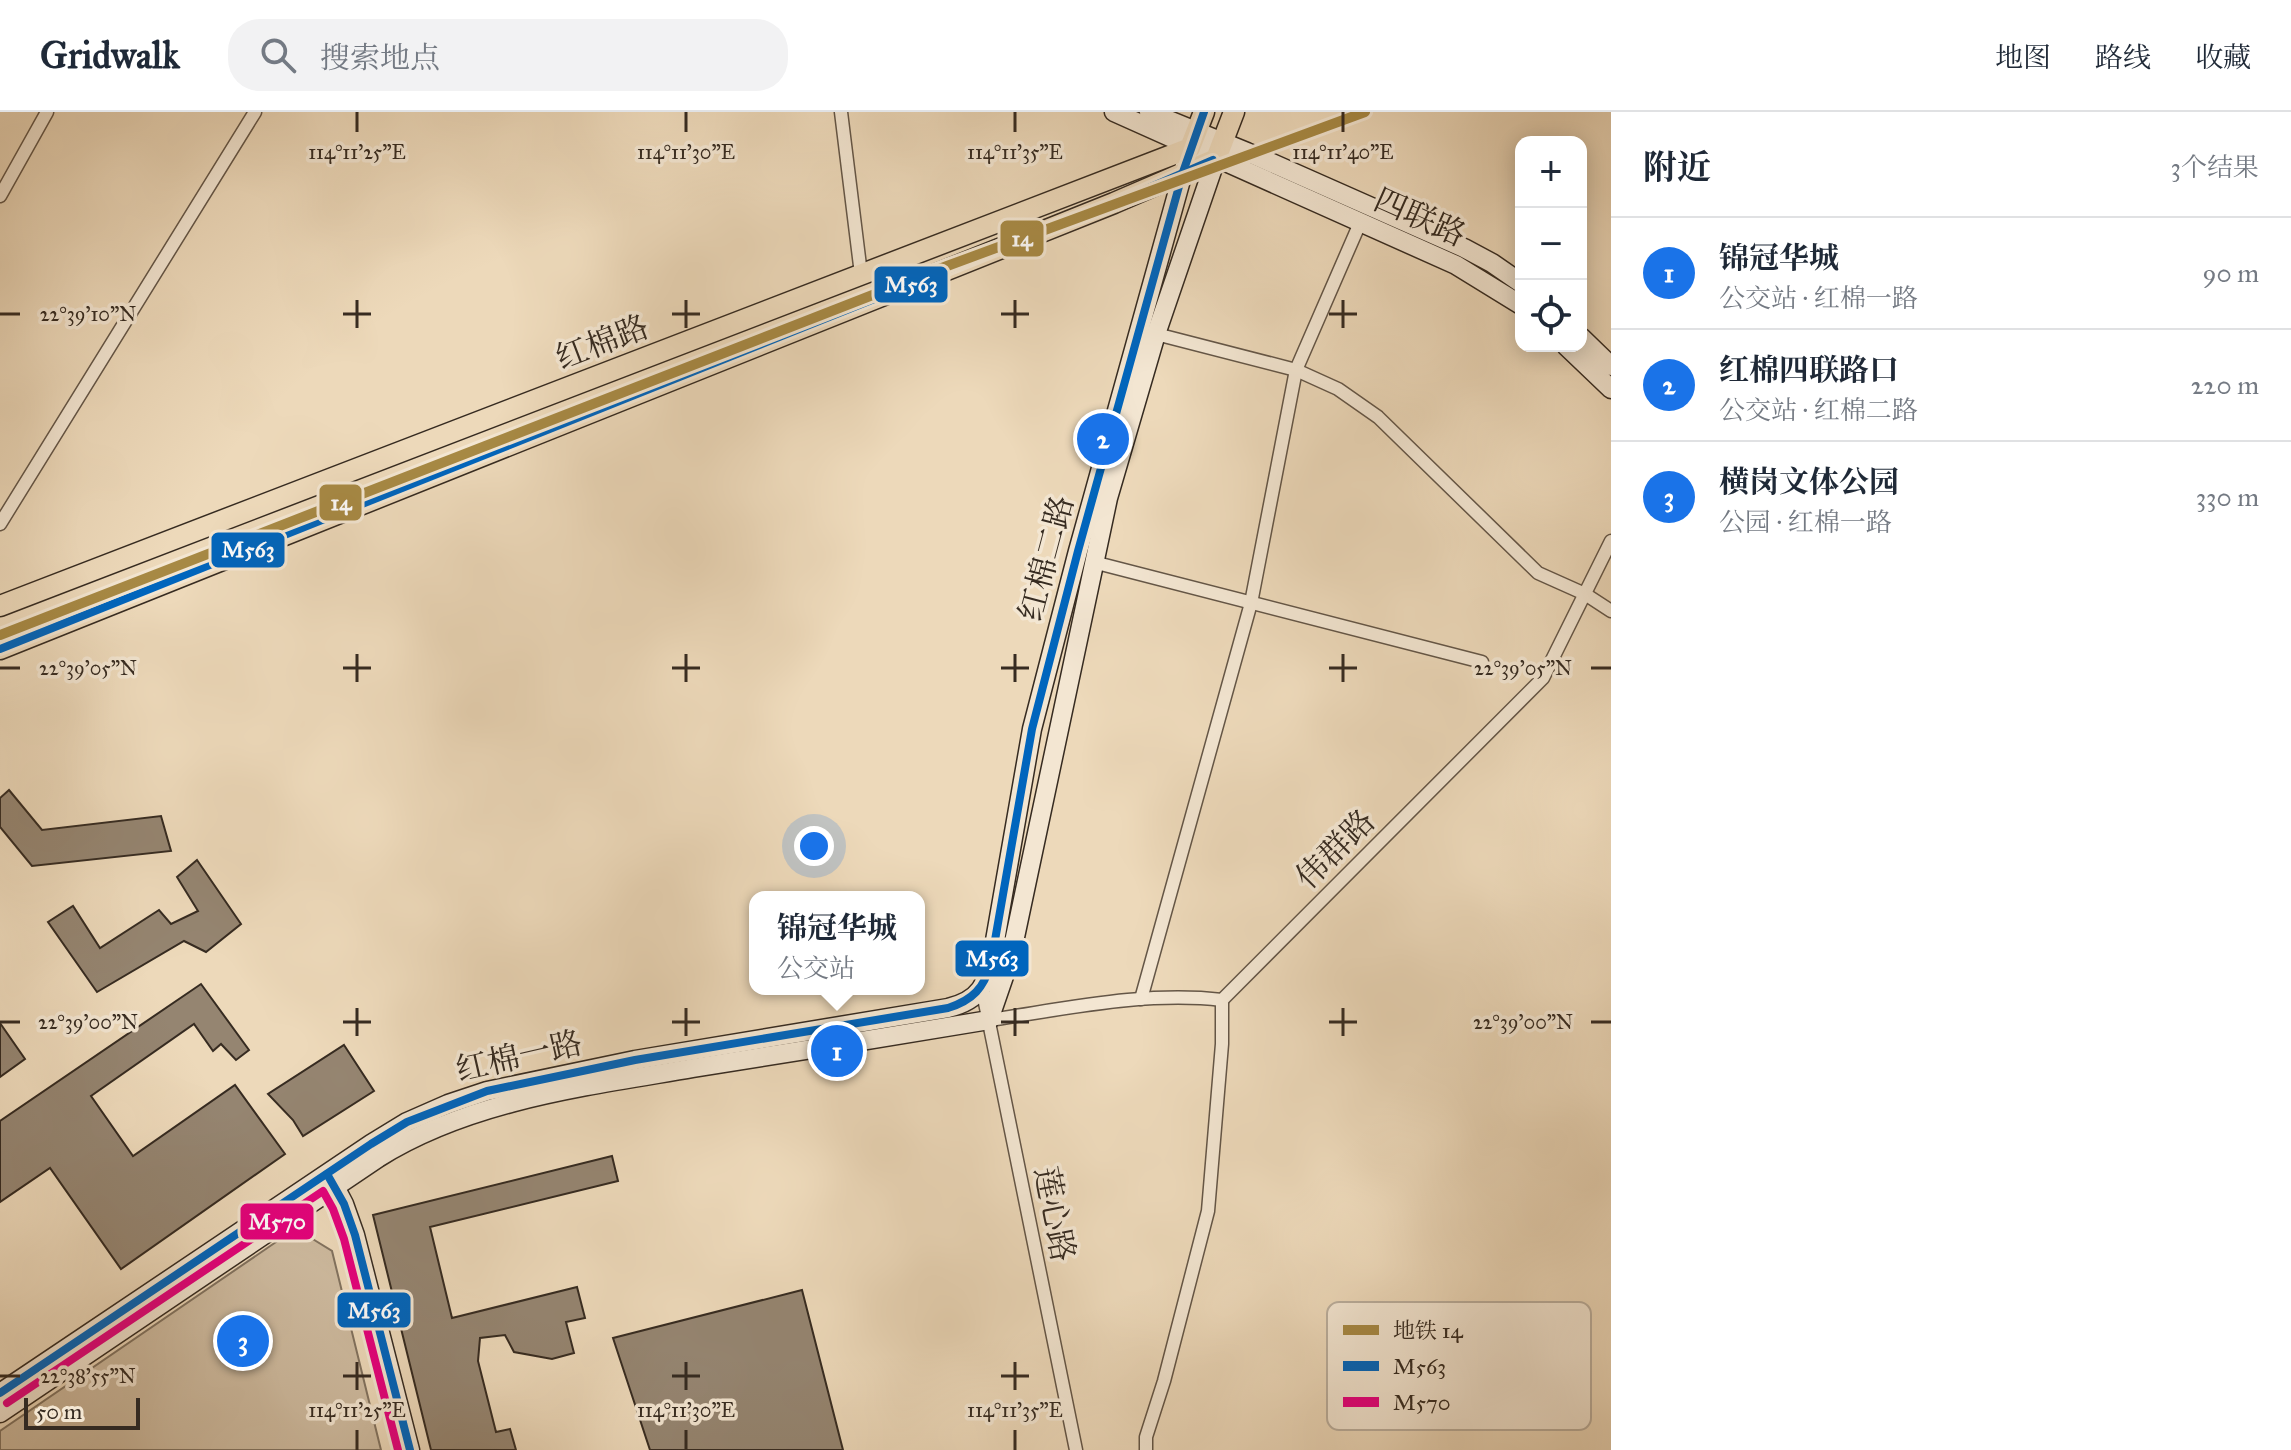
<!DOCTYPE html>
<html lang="zh">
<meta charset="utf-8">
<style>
body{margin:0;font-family:"IM FELL Great Primer","Noto Serif SC",serif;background:#f2f2f3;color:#1f2937}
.controls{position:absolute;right:24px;top:24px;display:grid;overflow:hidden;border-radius:16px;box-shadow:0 4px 20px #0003}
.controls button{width:72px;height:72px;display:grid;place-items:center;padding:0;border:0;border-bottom:2px solid #e0e1e3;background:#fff;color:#1f2937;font:40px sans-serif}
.scale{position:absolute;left:24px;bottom:20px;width:116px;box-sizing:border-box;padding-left:8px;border:4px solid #362b21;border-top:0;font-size:22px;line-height:28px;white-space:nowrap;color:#362b21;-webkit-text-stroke:6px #f3e6d2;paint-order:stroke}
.you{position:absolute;left:814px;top:734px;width:28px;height:28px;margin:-20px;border:6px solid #fff;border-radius:50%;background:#1a73e8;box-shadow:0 0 0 12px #1a73e833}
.badge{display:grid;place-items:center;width:52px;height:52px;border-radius:50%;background:#1a73e8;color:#fff;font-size:26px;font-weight:700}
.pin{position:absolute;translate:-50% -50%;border:4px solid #fff;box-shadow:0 2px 8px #0006}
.popup{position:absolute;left:749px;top:779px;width:176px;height:104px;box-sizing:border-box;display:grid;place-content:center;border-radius:16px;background:#fff;filter:drop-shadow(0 2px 6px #0005);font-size:26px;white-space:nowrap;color:#747a83}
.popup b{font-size:30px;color:#1f2937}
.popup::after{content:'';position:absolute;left:50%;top:100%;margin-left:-16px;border:16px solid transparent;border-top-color:#fff}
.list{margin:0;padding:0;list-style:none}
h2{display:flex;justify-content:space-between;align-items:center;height:104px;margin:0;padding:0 32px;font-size:34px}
h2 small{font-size:26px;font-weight:400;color:#747a83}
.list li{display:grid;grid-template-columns:52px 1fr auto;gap:24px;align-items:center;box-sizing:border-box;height:112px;padding:0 32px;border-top:2px solid #e0e1e3}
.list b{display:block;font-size:30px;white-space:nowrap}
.list p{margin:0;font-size:26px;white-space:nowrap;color:#747a83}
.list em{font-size:26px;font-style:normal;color:#747a83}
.icon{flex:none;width:44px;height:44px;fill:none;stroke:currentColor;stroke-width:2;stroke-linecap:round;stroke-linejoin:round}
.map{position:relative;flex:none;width:1611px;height:1338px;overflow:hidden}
header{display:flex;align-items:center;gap:48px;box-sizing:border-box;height:112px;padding:0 40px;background:#fff;border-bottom:2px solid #e0e1e3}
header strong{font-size:38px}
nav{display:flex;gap:44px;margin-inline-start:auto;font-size:28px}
.search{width:560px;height:72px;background:#f2f2f3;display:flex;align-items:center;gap:20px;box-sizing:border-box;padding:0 28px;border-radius:32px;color:#747a83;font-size:30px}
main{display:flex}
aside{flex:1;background:#fff}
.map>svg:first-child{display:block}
.green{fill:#cebba0;stroke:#827360;stroke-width:2}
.building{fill:#958571;stroke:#362b21;stroke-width:2}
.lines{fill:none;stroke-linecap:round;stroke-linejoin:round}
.street-casing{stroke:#645647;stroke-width:15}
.secondary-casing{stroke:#362b21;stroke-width:21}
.primary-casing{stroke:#362b21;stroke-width:23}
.street{stroke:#f3e6d2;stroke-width:12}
.secondary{stroke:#f3e6d2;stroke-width:18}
.primary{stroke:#edd9ba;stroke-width:20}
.bus-1-casing{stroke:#f3e6d2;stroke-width:14}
.bus-2-casing{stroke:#f3e6d2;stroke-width:14}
.bus-1{stroke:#0065bd;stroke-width:8}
.bus-2{stroke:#e5007d;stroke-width:8}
.metro-1-casing{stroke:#f3e6d2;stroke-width:16}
.metro-1{stroke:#a78944;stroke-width:10}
.ticks{fill:none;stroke:#362b21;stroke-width:3}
.labels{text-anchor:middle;stroke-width:7;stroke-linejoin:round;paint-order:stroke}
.street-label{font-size:32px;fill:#362b21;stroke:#f3e6d2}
.key{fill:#f3e6d2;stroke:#baae9d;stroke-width:2}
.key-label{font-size:22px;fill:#362b21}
.ticks-label{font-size:20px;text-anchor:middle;fill:#362b21;stroke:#f3e6d2;stroke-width:7;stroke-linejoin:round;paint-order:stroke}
.line-badge{stroke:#f3e6d2;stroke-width:3}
.badge-label{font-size:22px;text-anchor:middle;font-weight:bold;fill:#fff}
</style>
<header>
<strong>Gridwalk</strong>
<div class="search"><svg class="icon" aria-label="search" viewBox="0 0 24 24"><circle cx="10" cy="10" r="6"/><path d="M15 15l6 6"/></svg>搜索地点</div>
<nav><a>地图</a><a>路线</a><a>收藏</a></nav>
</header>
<main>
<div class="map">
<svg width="1611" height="1338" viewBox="0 0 1611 1338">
<rect width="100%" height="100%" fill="#edd9ba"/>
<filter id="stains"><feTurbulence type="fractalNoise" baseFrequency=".0025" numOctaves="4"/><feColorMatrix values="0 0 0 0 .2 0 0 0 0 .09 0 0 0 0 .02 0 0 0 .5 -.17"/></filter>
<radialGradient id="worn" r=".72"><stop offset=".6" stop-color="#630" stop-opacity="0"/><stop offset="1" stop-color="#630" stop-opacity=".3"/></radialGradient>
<polygon class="green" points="311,1126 332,1139 381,1338 0,1338 0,1319 279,1128"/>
<g class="building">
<polygon points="9,678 42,718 161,704 171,739 32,754 0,715 0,686"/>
<polygon points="197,748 241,812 206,840 184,829 97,880 48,810 73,794 100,836 159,798 171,812 198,799 177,765"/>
<polygon points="201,872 249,938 236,948 221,932 213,939 194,912 91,984 133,1044 235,973 285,1042 121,1157 50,1056 0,1090 0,1009"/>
<polygon points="0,911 25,947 0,965"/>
<polygon points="344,933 374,979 303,1024 293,1008 268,982"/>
<polygon points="612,1044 618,1069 430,1115 452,1206 577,1175 585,1206 566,1210 574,1241 552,1247 514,1240 505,1223 480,1226 478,1249 496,1320 510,1317 516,1338 431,1338 373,1103"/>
<polygon points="802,1178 843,1338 650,1338 613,1226"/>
</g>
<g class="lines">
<g class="street-casing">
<g id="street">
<polyline points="841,0 861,162"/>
<polyline points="0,84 47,0"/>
<polyline points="1156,222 1296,258 1338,277 1378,305 1538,461 1585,482 1611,499"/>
<polyline points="0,412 255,0"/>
<polyline points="1093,450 1482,550"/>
<polyline points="982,876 1076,1338"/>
<polyline points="1141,887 1251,491 1296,258 1360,111"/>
<path d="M989,908C1065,897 1145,879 1222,888L1543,566L1611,429"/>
<polyline points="1146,1338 1146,1325 1164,1269 1208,1099 1222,932 1222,888"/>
</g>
</g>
<g class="secondary-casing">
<g id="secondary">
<polyline points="1114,0 1456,153 1521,193"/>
<polyline points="1149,0 1247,40 1464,136 1492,151 1521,171"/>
<polyline points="1581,225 1611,254"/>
<polyline points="1566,234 1611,277"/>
<polyline points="331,1067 344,1092 355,1123 410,1338"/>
<path d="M0,1281L371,1032L407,1010L448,992L487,979L635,948L948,896C981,888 987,872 993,840L1032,617L1078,439L1186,50"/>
<path d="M0,1301L378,1046C470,988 588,974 693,956C792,940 890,925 989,908L1011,844L1108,386L1156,222L1216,47"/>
</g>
</g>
<g class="primary-casing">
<g id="primary">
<polyline points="0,494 1190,36 1204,0"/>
<polyline points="0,537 1114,91 1216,47 1234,0"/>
</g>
</g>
<use href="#street" class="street"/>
<use href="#secondary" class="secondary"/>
<use href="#primary" class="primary"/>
<g class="bus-1-casing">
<g id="bus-1">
<polyline points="0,537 1114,91 1213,48"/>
<polyline points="327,1062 344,1092 355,1123 410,1338"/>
<path d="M0,1281L371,1032L407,1010L487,979L635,948L948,896C973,888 984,876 991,851L1032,617L1078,439L1183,60L1204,0"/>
</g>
</g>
<g class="bus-2-casing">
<polyline id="bus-2" points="7,1291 323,1079 333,1097 344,1127 398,1338"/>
</g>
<use href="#bus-1" class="bus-1"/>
<use href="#bus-2" class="bus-2"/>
<g class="metro-1-casing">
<polyline id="metro-1" points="0,523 947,154 1365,0"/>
</g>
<use href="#metro-1" class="metro-1"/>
</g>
<path class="ticks" d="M357,0V20M686,0V20M1015,0V20M1343,0V20M357,188V216M686,188V216M1015,188V216M1343,188V216M0,202H20M343,202H371M672,202H700M1001,202H1029M1329,202H1357M357,542V570M686,542V570M1015,542V570M1343,542V570M0,556H20M343,556H371M672,556H700M1001,556H1029M1329,556H1357M1591,556H1611M357,896V924M686,896V924M1015,896V924M1343,896V924M0,910H20M343,910H371M672,910H700M1001,910H1029M1329,910H1357M1591,910H1611M357,1250V1278M686,1250V1278M1015,1250V1278M0,1264H20M343,1264H371M672,1264H700M1001,1264H1029M357,1318V1338M686,1318V1338M1015,1318V1338"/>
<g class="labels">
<g class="street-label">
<text transform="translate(1420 105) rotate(24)" y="11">四联路</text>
<text transform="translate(602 230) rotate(-21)" y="11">红棉路</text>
<text transform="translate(1046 446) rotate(-75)" y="11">红棉二路</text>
<text transform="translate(1335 737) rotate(-45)" y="11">伟群路</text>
<text transform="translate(519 944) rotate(-13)" y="11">红棉一路</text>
<text transform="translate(1055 1102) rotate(79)" y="11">莲心路</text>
</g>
</g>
<rect x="1327" y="1190" width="264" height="128" rx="12" class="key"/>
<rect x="1343" y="1213" width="36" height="10" fill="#a78944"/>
<rect x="1343" y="1249" width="36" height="10" fill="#0065bd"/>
<rect x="1343" y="1285" width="36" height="10" fill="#e5007d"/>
<g class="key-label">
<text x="1393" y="1226">地铁 14</text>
<text x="1393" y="1262">M563</text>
<text x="1393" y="1298">M570</text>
</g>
<g class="ticks-label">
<text x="357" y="47">114°11'25"E</text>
<text x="686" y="47">114°11'30"E</text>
<text x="1015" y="47">114°11'35"E</text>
<text x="1343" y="47">114°11'40"E</text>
<text x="88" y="209">22°39'10"N</text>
<text x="88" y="563">22°39'05"N</text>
<text x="1523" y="563">22°39'05"N</text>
<text x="88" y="917">22°39'00"N</text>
<text x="1523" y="917">22°39'00"N</text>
<text x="88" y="1271">22°38'55"N</text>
<text x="357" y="1305">114°11'25"E</text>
<text x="686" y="1305">114°11'30"E</text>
<text x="1015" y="1305">114°11'35"E</text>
</g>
<g class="line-badge">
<rect x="999" y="107" width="46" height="39" rx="8" fill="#a78944"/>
<rect x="873" y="153" width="76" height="39" rx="8" fill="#0065bd"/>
<rect x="318" y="371" width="45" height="39" rx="8" fill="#a78944"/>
<rect x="210" y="419" width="76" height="38" rx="8" fill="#0065bd"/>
<rect x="954" y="827" width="76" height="39" rx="8" fill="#0065bd"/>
<rect x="239" y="1090" width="76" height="39" rx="8" fill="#e5007d"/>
<rect x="336" y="1179" width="76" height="38" rx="8" fill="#0065bd"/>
</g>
<g class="badge-label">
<text x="1022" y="134">14</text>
<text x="911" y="180">M563</text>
<text x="341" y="398">14</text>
<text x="248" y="445">M563</text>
<text x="992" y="854">M563</text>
<text x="277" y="1117">M570</text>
<text x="374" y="1206">M563</text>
</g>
<rect width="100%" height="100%" filter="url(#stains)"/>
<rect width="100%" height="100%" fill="url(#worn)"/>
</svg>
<div class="controls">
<button>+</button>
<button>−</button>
<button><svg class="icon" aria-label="locate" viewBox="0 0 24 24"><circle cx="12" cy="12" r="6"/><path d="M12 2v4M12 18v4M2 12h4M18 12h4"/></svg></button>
</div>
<div class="scale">50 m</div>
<div class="you"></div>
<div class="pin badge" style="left:837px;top:939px">1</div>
<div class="popup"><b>锦冠华城</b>公交站</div>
<div class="pin badge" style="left:1103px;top:327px">2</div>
<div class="pin badge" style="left:243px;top:1229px">3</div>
</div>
<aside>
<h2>附近<small>3个结果</small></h2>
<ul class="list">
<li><span class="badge">1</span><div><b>锦冠华城</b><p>公交站 · 红棉一路</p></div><em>90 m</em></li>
<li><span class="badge">2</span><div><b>红棉四联路口</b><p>公交站 · 红棉二路</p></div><em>220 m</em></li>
<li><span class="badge">3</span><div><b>横岗文体公园</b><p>公园 · 红棉一路</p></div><em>330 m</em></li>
</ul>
</aside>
</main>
